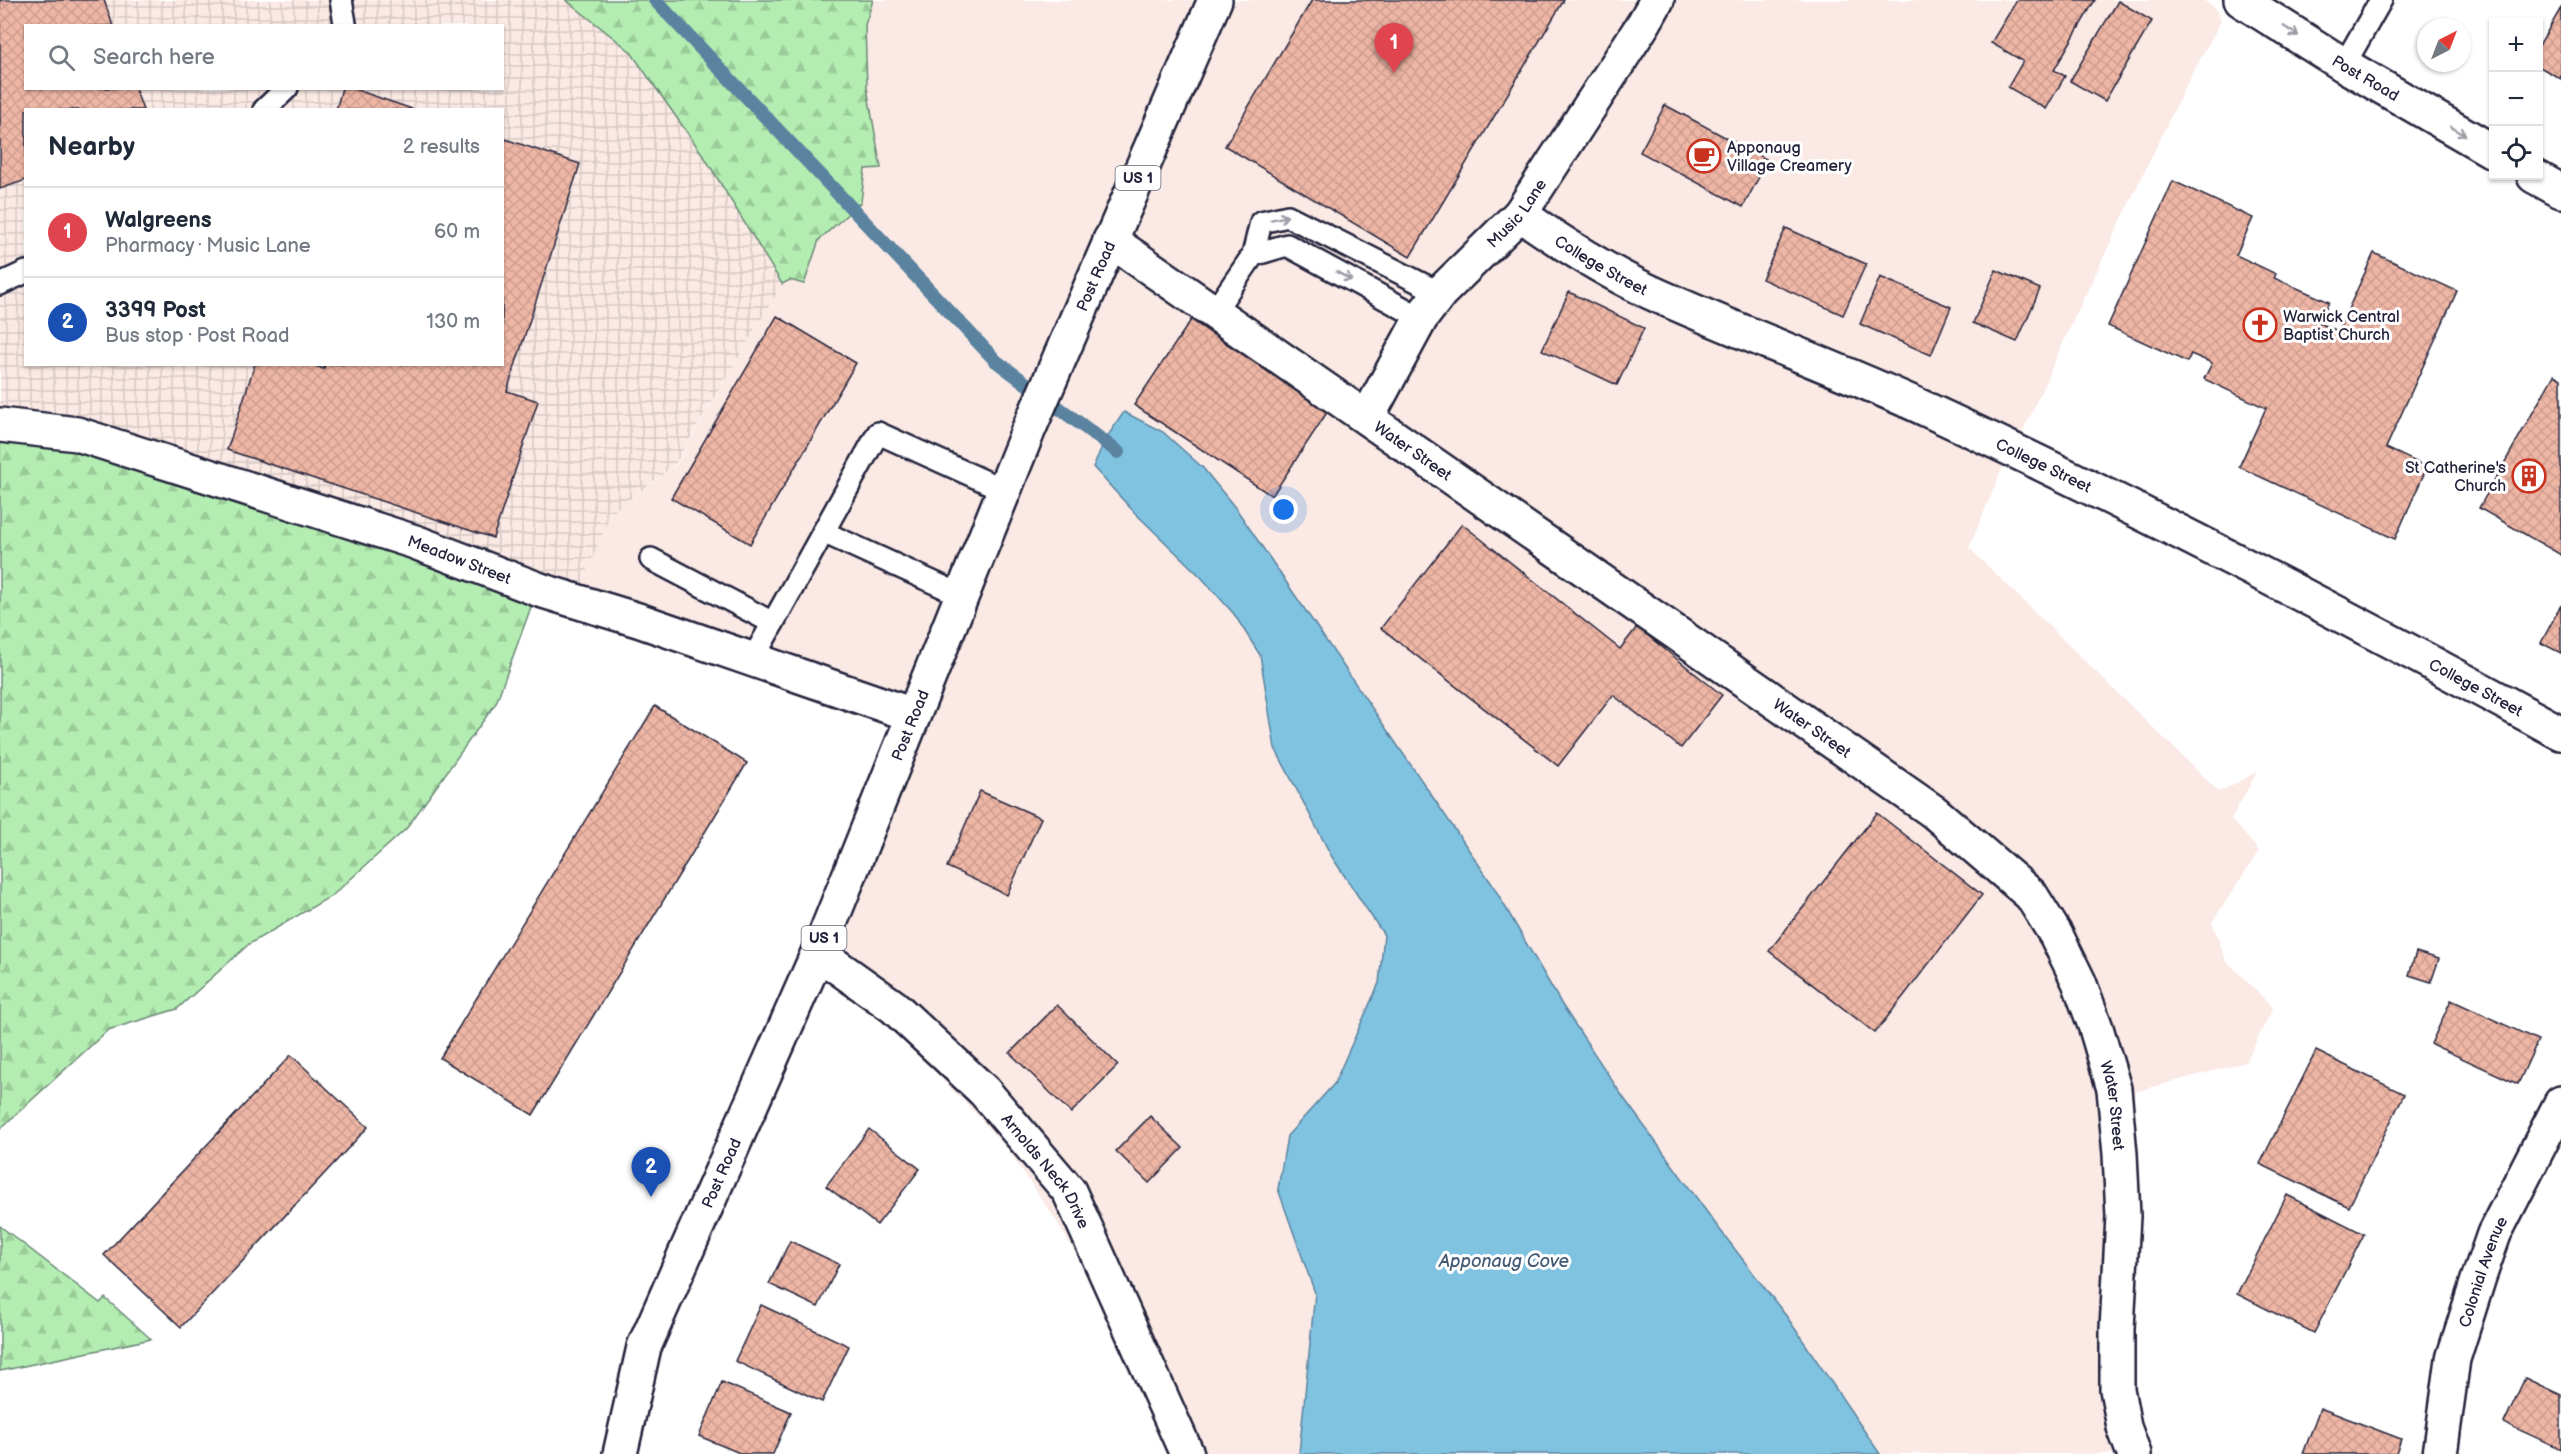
<!DOCTYPE html>
<meta charset="utf-8">
<style>
body{margin:0;font-family:"Balsamiq Sans",sans-serif;background:#f6f6f7;color:#1f2937}
.controls{position:absolute;right:18px;top:18px;display:grid;overflow:hidden;border-radius:0px;box-shadow:0 2px 4px #0004}
.controls button{width:54px;height:54px;display:grid;place-items:center;padding:0;border:0;border-bottom:2px solid #e0e1e3;background:#fff;color:#1f2937;font:30px sans-serif}
.compass{position:absolute;left:2417px;top:18px;width:54px;height:54px;border-radius:50%;background:#fff;box-shadow:0 2px 4px #0004;rotate:42deg}
.you{position:absolute;left:1284px;top:510px;width:21px;height:21px;margin:-15px;border:4px solid #fff;border-radius:50%;background:#1a73e8;box-shadow:0 0 0 9px #1a73e833}
.badge{display:grid;place-items:center;width:39px;height:39px;border-radius:50%;background:#db2777;color:#fff;font-size:20px;font-weight:700}
.pin{position:absolute;translate:-50% -50px;filter:drop-shadow(0 2px 3px #0008)}
.pin::after{content:'';position:absolute;top:32px;width:21px;height:18px;background:inherit;clip-path:polygon(0 0,100% 0,50% 100%)}
.list{margin:0;padding:0;list-style:none}
h2{display:flex;justify-content:space-between;align-items:center;height:78px;margin:0;padding:0 24px;font-size:26px}
h2 small{font-size:20px;font-weight:400;color:#747a83}
.list li{display:grid;grid-template-columns:39px 1fr auto;gap:18px;align-items:center;box-sizing:border-box;height:90px;padding:0 24px;border-top:2px solid #e0e1e3}
.list b{display:block;font-size:22px;white-space:nowrap}
.list p{margin:0;font-size:20px;white-space:nowrap;color:#747a83}
.list em{font-size:20px;font-style:normal;color:#747a83}
.icon{flex:none;width:33px;height:33px;fill:none;stroke:currentColor;stroke-width:2;stroke-linecap:round;stroke-linejoin:round}
.map{position:relative;flex:none;width:2561px;height:1454px;overflow:hidden}
.search{position:absolute;background:#fff;box-shadow:0 2px 4px #0004;left:24px;top:24px;width:480px;height:66px;display:flex;align-items:center;gap:15px;box-sizing:border-box;padding:0 21px;border-radius:0px;color:#747a83;font-size:22px}
.panel{position:absolute;background:#fff;box-shadow:0 2px 4px #0004;left:24px;top:108px;width:480px;height:258px;border-radius:0px}
.map>svg:first-child{display:block}
.built{fill:#fae9e4}
.industrial{fill:url(#industrial-grid);fill-rule:evenodd}
.forest{fill:url(#forest-firs);stroke:#6a8876;stroke-width:1.5}
.water{fill:#80c3e1;stroke:#5a839f;stroke-width:1.5}
.lines{fill:none;stroke-linecap:round;stroke-linejoin:round}
.stream{stroke:#5a839f;stroke-width:14}
.building{fill:url(#building-cross-hatch);stroke:#22223b;stroke-width:1.5}
.service-casing{stroke:#22223b;stroke-width:26}
.minor-casing{stroke:#22223b;stroke-width:38}
.secondary-casing{stroke:#22223b;stroke-width:38}
.primary-casing{stroke:#22223b;stroke-width:38}
.service{stroke:#fff;stroke-width:21}
.minor{stroke:#fff;stroke-width:33}
.secondary{stroke:#fff;stroke-width:33}
.primary{stroke:#fff;stroke-width:33}
.oneway{stroke:#9c9ca7}
.labels{text-anchor:middle;stroke-width:6;stroke-linejoin:round;paint-order:stroke}
.shield{fill:#fff;stroke:#646476;stroke-width:1.5}
.shield-label{font-size:15px;font-weight:bold;fill:#22223b}
.street-label{font-size:16px;fill:#22223b;stroke:#fff}
.poi-label{font-size:16px;fill:#22223b;stroke:#fff;text-anchor:start}
.water-label{font-size:18px;font-style:italic;fill:#435a75;stroke:#fff}
</style>
<div class="map">
<svg width="2561" height="1454" viewBox="0 0 2561 1454">
<defs>
<pattern id="industrial-grid" width="8" height="8" patternUnits="userSpaceOnUse" patternTransform="scale(1.5)"><rect width="8" height="8" fill="#fae9e4"/><path d="M0 4h8M4 0v8" fill="none" stroke="#d6c8c4"/></pattern>
<pattern id="forest-firs" width="22" height="20" patternUnits="userSpaceOnUse" patternTransform="scale(1.5)"><rect width="22" height="20" fill="#b3edb1"/><path d="M5 1l3.5 6h-7zM16 11l3.5 6h-7z" fill="#9acb99"/></pattern>
<pattern id="building-cross-hatch" width="8" height="8" patternUnits="userSpaceOnUse" patternTransform="scale(1.5)"><rect width="8" height="8" fill="#eeb6a5"/><path d="M0 0l8 8M0 8l8-8" fill="none" stroke="#cc9c8f"/></pattern>
</defs>
<rect width="100%" height="100%" fill="#fff"/>
<filter id="ink" filterUnits="userSpaceOnUse"><feTurbulence type="fractalNoise" baseFrequency=".0167" numOctaves="2"/><feDisplacementMap in="SourceGraphic" scale="12" xChannelSelector="R" yChannelSelector="G"/><feConvolveMatrix kernelMatrix="1 2 1 2 8 2 1 2 1" color-interpolation-filters="sRGB"/></filter>
<g filter="url(#ink)">
<polygon class="built" points="873,0 2203,0 2215,8 2221,21 2184,89 2071,325 2020,438 2011,447 1969,548 2219,792 2257,772 2231,819 2259,851 2212,922 2226,960 2273,1008 2246,1062 2119,1096 2118,1327 2136,1454 1880,1454 1787,1317 1717,1226 1623,1097 1562,1005 1492,884 1237,511 1203,468 1163,432 1124,412 1134,512 1201,577 1234,614 1260,655 1275,748 1332,857 1384,935 1379,983 1334,1084 1287,1136 1278,1189 1315,1293 1299,1454 1187,1454 1092,1281 1055,1219 1008,1150 973,1111 818,953 901,732 570,614 611,513 675,466 782,284 790,280 804,284 819,240 861,202 865,169 881,168 867,88 865,25"/>
<path class="industrial" d="M0,0H566L630,51L705,158L782,284L674,466L611,513L570,614L537,605L531,607L515,595L0,422ZM26,26H502V88H26ZM26,110H502V364H26Z"/>
<g class="forest">
<polygon points="566,0 873,0 865,25 867,88 881,168 865,169 861,202 819,240 804,284 790,280 782,284 705,158 630,51"/>
<polygon points="65,421 515,595 531,607 496,703 406,829 333,895 249,944 177,1009 108,1030 0,1129 0,422"/>
<polygon points="0,1226 100,1303 105,1298 151,1339 0,1371"/>
</g>
<polygon class="water" points="1124,412 1163,432 1203,468 1237,510 1492,884 1562,1005 1623,1097 1717,1226 1787,1317 1880,1454 1299,1454 1315,1293 1278,1189 1287,1136 1334,1084 1379,983 1384,935 1332,857 1275,748 1260,655 1234,614 1201,577 1134,512 1093,467 1105,440"/>
<g class="lines">
<polyline class="stream" points="655,0 996,361 1118,452"/>
</g>
<g class="building">
<polygon points="0,0 104,0 113,26 26,26 26,88 135,88 143,110 26,110 26,180 0,189"/>
<polygon points="1312,0 1564,0 1410,257 1225,146"/>
<polygon points="2017,0 2095,0 2054,70 2065,76 2046,109 2008,87 2023,61 1991,43"/>
<polygon points="2118,1 2152,21 2105,101 2070,81"/>
<polygon points="2561,8 2561,79 2538,66 2538,47"/>
<polygon points="342,88 351,88 415,110 336,110"/>
<polygon points="1665,105 1768,160 1743,207 1640,152"/>
<polygon points="502,138 580,164 507,391 538,401 493,538 227,450 255,364 310,364 324,369 325,364 502,364"/>
<polygon points="2173,181 2253,218 2236,255 2276,274 2274,278 2329,302 2319,323 2338,331 2374,253 2457,291 2386,448 2427,467 2395,539 2239,467 2266,408 2204,379 2212,363 2191,354 2187,362 2108,326"/>
<polygon points="1786,228 1866,264 1843,315 1762,279"/>
<polygon points="1996,270 2040,289 2017,342 1973,323"/>
<polygon points="1880,277 1951,307 1931,355 1860,324"/>
<polygon points="1569,292 1644,328 1617,385 1542,350"/>
<polygon points="777,316 856,363 750,544 671,498"/>
<polygon points="1191,320 1328,411 1272,496 1134,405"/>
<polygon points="2554,375 2561,379 2561,555 2479,508"/>
<polygon points="1462,524 1620,649 1637,627 1722,695 1681,748 1613,695 1558,766 1381,628"/>
<polygon points="2561,605 2561,653 2541,643"/>
<polygon points="655,706 747,763 533,1115 440,1058"/>
<polygon points="980,791 1041,818 1007,895 947,867"/>
<polygon points="1877,813 1982,895 1875,1033 1769,951"/>
<polygon points="2416,952 2439,959 2431,982 2409,975"/>
<polygon points="2451,1000 2538,1040 2518,1084 2431,1044"/>
<polygon points="1057,1005 1118,1065 1071,1113 1010,1053"/>
<polygon points="2316,1051 2404,1094 2349,1207 2260,1164"/>
<polygon points="291,1055 368,1127 181,1327 104,1255"/>
<polygon points="1150,1116 1183,1148 1149,1183 1116,1151"/>
<polygon points="869,1129 920,1169 877,1225 826,1186"/>
<polygon points="2287,1195 2364,1234 2314,1333 2237,1294"/>
<polygon points="790,1241 839,1264 818,1307 769,1284"/>
<polygon points="761,1305 849,1346 822,1402 735,1361"/>
<polygon points="2525,1378 2561,1395 2561,1449 2504,1423"/>
<polygon points="722,1382 791,1412 773,1454 742,1454 699,1436"/>
<polygon points="2320,1408 2401,1439 2396,1454 2303,1454"/>
</g>
<g class="lines">
<g class="service-casing">
<g id="service">
<polyline points="341,0 345,23 344,26"/>
<polyline points="2344,65 2381,0"/>
<polyline points="264,110 287,88"/>
<polyline points="1253,255 1287,245 1421,318"/>
<polyline points="0,284 26,272"/>
<polyline points="1214,312 1253,255 1261,222 1288,216 1440,293"/>
<polyline points="823,532 961,595"/>
<polyline points="651,559 773,623"/>
<polyline points="753,659 878,433 1004,490"/>
</g>
</g>
<g class="minor-casing">
<g id="minor">
<path id="s1" d="M1520,214C1560,242 1606,271 1650,292C1742,334 1838,368 1930,411C2144,510 2354,620 2561,733"/>
<path id="s2" d="M1110,240L1934,812L2031,895L2056,935L2079,982L2096,1028L2114,1089L2120,1154L2123,1216L2117,1329V1389L2124,1427L2134,1454"/>
<path id="s3" d="M1367,418L1421,318L1440,293L1520,214L1644,23L1657,0"/>
<path id="s4" d="M0,425L77,434L415,542L540,590L638,620L913,715"/>
<path id="s5" d="M818,953L894,1007L984,1091L1069,1191L1187,1454"/>
<path id="s6" d="M2440,1454L2453,1359L2479,1277L2494,1234L2561,1103"/>
</g>
</g>
<g class="secondary-casing">
<g id="secondary">
<path id="s7" d="M2241,0L2344,65L2494,152"/>
<polyline points="2534,176 2561,191"/>
</g>
</g>
<g class="primary-casing">
<g id="primary">
<path id="s8" d="M620,1454L644,1347L818,953L1028,431L1215,0"/>
</g>
</g>
<use href="#service" class="service"/>
<use href="#minor" class="minor"/>
<use href="#secondary" class="secondary"/>
<use href="#primary" class="primary"/>
</g>
<defs><path id="oneway-shaft" d="M-6 0H5M1.5-3L5.5 0L1.5 3" fill="none" stroke-width="1.6" stroke-linecap="round" stroke-linejoin="round" transform="scale(1.5)"/></defs>
<g class="oneway">
<use href="#oneway-shaft" transform="translate(2291 31) rotate(33)"/>
<use href="#oneway-shaft" transform="translate(2458 131) rotate(30)"/>
<use href="#oneway-shaft" transform="translate(1279 218) rotate(-12)"/>
<use href="#oneway-shaft" transform="translate(1344 276) rotate(29)"/>
</g>
</g>
<defs>
<g id="cafe-ring" transform="scale(1.725)"><circle r="9.5" fill="#fff" stroke="#c8321e" stroke-width="1.5"/><path d="M-5.5-4.5H6V0H3Q3 3.5 0 3.5H-2.5Q-5.5 3.5-5.5 0ZM3-3.2v2h1.7v-2ZM-6 4.5H4V6H-6Z" fill="#c8321e"/></g>
<g id="church-ring" transform="scale(1.725)"><circle r="9.5" fill="#fff" stroke="#c8321e" stroke-width="1.5"/><path d="M-1.2-6h2.4v3.5h3.3v2.4h-3.3V6h-2.4V-.1h-3.3v-2.4h3.3Z" fill="#c8321e"/></g>
<g id="building-ring" transform="scale(1.725)"><circle r="9.5" fill="#fff" stroke="#c8321e" stroke-width="1.5"/><path d="M-4-6H4V6H1V3H-1V6H-4ZM-2.5-4.3h1.7v1.8h-1.7ZM.8-4.3h1.7v1.8H.8ZM-2.5-1h1.7V.8h-1.7ZM.8-1h1.7V.8H.8Z" fill="#c8321e"/></g>
</defs>
<g fill-rule="evenodd">
<use href="#cafe-ring" x="1704" y="156"/>
<use href="#church-ring" x="2260" y="325"/>
<use href="#building-ring" x="2529" y="476"/>
</g>
<g class="labels">
<g class="shield">
<rect x="1115.5" y="166" width="45" height="24" rx="4.5"/>
<rect x="801.5" y="926" width="45" height="24" rx="4.5"/>
</g>
<g class="shield-label">
<text x="1138" y="183">US 1</text>
<text x="824" y="943">US 1</text>
</g>
<g class="street-label">
<text dy="6" stroke="none"><textPath href="#s7" startOffset="147">Post Road</textPath></text>
<text dy="6" stroke="none"><textPath href="#s3" startOffset="256">Music Lane</textPath></text>
<text dy="6" stroke="none"><textPath href="#s1" startOffset="96">College Street</textPath></text>
<text dy="6" stroke="none"><textPath href="#s8" startOffset="1272">Post Road</textPath></text>
<text dy="6" stroke="none"><textPath href="#s2" startOffset="369">Water Street</textPath></text>
<text dy="6" stroke="none"><textPath href="#s1" startOffset="582">College Street</textPath></text>
<text dy="6" stroke="none"><textPath href="#s4" startOffset="480">Meadow Street</textPath></text>
<text dy="6" stroke="none"><textPath href="#s1" startOffset="1068">College Street</textPath></text>
<text dy="6" stroke="none"><textPath href="#s8" startOffset="786">Post Road</textPath></text>
<text dy="6" stroke="none"><textPath href="#s2" startOffset="855">Water Street</textPath></text>
<text dy="6" stroke="none"><textPath href="#s2" startOffset="1359">Water Street</textPath></text>
<text dy="6" stroke="none"><textPath href="#s8" startOffset="300">Post Road</textPath></text>
<text dy="6" stroke="none"><textPath href="#s5" startOffset="318">Arnolds Neck Drive</textPath></text>
<text dy="6" stroke="none"><textPath href="#s6" startOffset="188">Colonial Avenue</textPath></text>
</g>
<g class="poi-label">
<text x="1727" y="153">Apponaug<tspan x="1727" dy="18">Village Creamery</tspan></text>
<text x="2283" y="322">Warwick Central<tspan x="2283" dy="18">Baptist Church</tspan></text>
<text x="2506" y="473" text-anchor="end">St Catherine's<tspan x="2506" dy="18">Church</tspan></text>
</g>
<g class="water-label">
<text x="1504" y="1267">Apponaug Cove</text>
</g>
</g>
</svg>
<div class="controls">
<button>+</button>
<button>−</button>
<button><svg class="icon" aria-label="locate" viewBox="0 0 24 24"><circle cx="12" cy="12" r="6"/><path d="M12 2v4M12 18v4M2 12h4M18 12h4"/></svg></button>
</div>
<svg class="compass" viewBox="-18 -18 36 36"><path d="M0-13l5 13h-10z" fill="#e53935"/><path d="M0 13l5-13h-10z" fill="#747a83"/></svg>
<div class="you"></div>
<div class="pin badge" style="left:1394px;top:73px;background:#e0444e">1</div>
<div class="pin badge" style="left:651px;top:1197px;background:#1a4fb4">2</div>
<div class="search"><svg class="icon" aria-label="search" viewBox="0 0 24 24"><circle cx="10" cy="10" r="6"/><path d="M15 15l6 6"/></svg>Search here</div>
<section class="panel">
<h2>Nearby<small>2 results</small></h2>
<ul class="list">
<li><span class="badge" style="background:#e0444e">1</span><div><b>Walgreens</b><p>Pharmacy · Music Lane</p></div><em>60 m</em></li>
<li><span class="badge" style="background:#1a4fb4">2</span><div><b>3399 Post</b><p>Bus stop · Post Road</p></div><em>130 m</em></li>
</ul>
</section>
</div>
